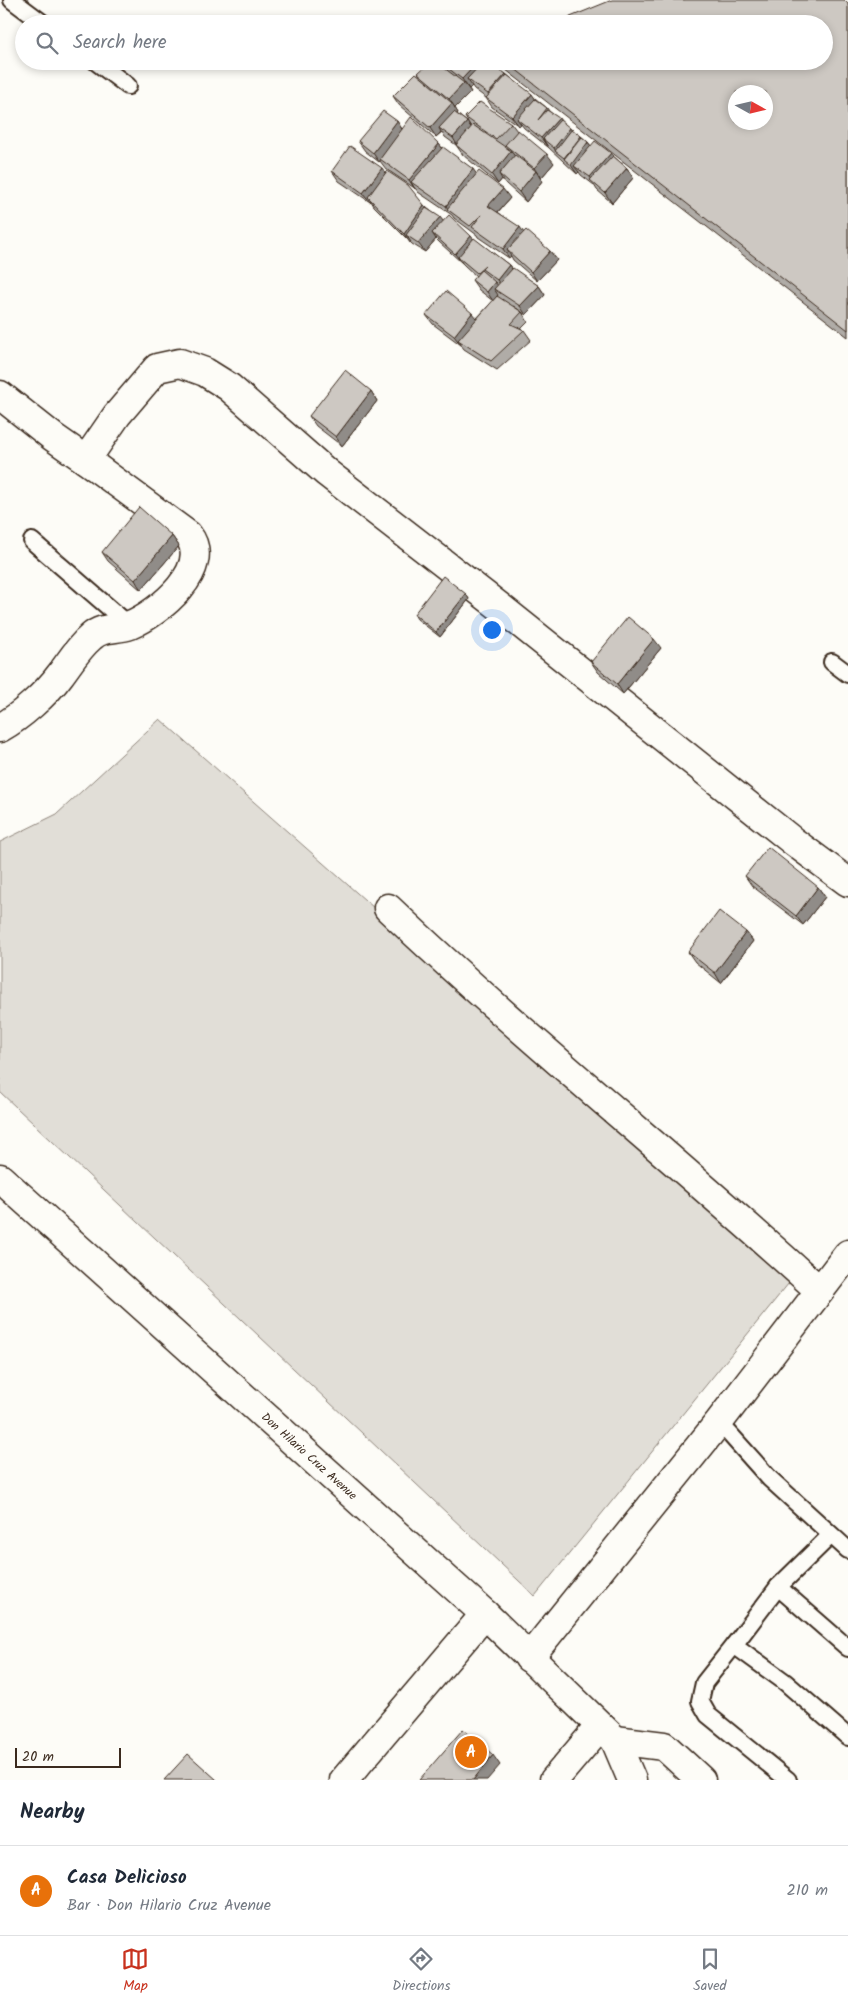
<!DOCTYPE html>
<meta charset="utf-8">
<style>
body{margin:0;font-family:Kalam,sans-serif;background:#f6f6f7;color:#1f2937}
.compass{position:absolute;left:728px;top:85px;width:45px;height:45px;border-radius:50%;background:#fff;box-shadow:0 2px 8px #0003;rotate:98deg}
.scale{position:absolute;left:15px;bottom:12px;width:106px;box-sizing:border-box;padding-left:5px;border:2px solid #3b2a1e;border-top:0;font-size:14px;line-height:18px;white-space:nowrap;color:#3b2a1e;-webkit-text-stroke:4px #fdfcf7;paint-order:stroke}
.you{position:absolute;left:491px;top:629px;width:18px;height:18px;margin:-12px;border:4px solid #fff;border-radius:50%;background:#1a73e8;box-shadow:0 0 0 8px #1a73e833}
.badge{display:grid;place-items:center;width:32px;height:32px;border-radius:50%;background:#c8321e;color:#fff;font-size:16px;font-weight:700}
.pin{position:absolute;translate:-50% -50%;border:2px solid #fff;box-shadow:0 1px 5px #0006}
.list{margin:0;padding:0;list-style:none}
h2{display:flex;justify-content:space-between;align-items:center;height:65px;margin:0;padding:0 20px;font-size:21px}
h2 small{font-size:16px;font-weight:400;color:#747a83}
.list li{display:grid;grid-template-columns:32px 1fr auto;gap:15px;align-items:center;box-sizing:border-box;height:90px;padding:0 20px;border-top:1px solid #e0e1e3}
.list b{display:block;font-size:19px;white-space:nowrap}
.list p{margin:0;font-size:16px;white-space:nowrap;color:#747a83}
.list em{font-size:16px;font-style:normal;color:#747a83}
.icon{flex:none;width:28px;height:28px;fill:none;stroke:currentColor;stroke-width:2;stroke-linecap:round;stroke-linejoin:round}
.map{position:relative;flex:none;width:848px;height:1780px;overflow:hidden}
.search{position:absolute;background:#fff;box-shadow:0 2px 8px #0003;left:15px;right:15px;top:15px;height:55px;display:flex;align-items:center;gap:12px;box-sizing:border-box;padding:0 18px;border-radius:28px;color:#747a83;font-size:19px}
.sheet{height:155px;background:#fff}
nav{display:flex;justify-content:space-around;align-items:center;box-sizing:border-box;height:70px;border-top:1px solid #e0e1e3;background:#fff;font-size:14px;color:#747a83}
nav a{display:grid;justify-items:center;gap:2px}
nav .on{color:#c8321e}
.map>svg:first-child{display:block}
.green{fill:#e1ded7;stroke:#8e847a}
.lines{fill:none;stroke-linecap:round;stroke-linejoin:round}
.service-casing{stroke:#3b2a1e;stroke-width:20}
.minor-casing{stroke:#3b2a1e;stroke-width:31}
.tertiary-casing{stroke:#3b2a1e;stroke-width:31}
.service{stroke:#fdfcf7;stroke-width:16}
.minor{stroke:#fdfcf7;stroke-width:28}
.tertiary{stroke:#fdfcf7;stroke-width:28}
.wall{fill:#b0aca7;stroke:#3b2a1e}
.shaded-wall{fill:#908c88;stroke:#3b2a1e}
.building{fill:#cdc8c2;stroke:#3b2a1e;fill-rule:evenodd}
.labels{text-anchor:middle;stroke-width:4;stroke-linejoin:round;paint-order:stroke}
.street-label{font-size:12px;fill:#3b2a1e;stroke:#fdfcf7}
</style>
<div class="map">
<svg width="848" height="1780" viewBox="0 0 848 1780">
<rect width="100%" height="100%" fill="#fdfcf7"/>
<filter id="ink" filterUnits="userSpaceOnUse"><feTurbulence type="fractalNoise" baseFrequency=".02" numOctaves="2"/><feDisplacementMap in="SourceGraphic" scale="10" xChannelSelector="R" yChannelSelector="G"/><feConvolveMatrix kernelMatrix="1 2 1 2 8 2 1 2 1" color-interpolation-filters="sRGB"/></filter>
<g filter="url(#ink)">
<polygon class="green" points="160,719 793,1278 535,1596 0,1092 0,842 57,814"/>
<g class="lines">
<g class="service-casing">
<g id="service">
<polyline points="12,0 44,24"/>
<polyline points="95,61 128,86"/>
<polyline points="32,541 129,625"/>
<polyline points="832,662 848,674"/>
<polyline points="719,1422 769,1478 848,1550"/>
<polyline points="831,1535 778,1587 734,1645 785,1682 848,1737"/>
<polyline points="778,1587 848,1648"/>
<polyline points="734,1645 704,1683 700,1701 708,1715 788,1780"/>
</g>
</g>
<g class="minor-casing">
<g id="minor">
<polyline points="0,395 53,437 86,460 117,415 157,368 180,363 205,372 229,387 327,473 500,607 794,842 848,882"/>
<path d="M0,728C20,717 46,694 60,675C70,662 78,648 91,637C103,626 116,630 130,625C159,613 214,568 188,535L86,460"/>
<path d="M388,908C528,1041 678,1161 820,1291"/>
<polyline points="344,1780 485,1614"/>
<polyline points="554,1780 600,1726"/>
</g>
</g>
<g class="tertiary-casing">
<g id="tertiary">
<path id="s1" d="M0,1178L485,1614L615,1740L632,1780"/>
<polyline points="529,1658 719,1422 848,1254"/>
<polyline points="615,1740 664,1746 701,1780"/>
</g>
</g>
<use href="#service" class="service"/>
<use href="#minor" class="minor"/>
<use href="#tertiary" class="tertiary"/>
</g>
<g class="wall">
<polygon points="848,4 848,337 501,66 498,61 824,61"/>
<polygon points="436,61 479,61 481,64 506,74 547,108 549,111 571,130 581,136 588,142 591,146 611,153 613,156 627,168 633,178 612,203 597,190 594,185 581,175 579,172 577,174 548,147 524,128 521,124 519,126 492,107 486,98 474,89 472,86 469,89 468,88 471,92 455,108 458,113 457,114 467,122 471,127 465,117 511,123 517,131 554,163 541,178 539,176 542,181 526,202 506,184 502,179 498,184 463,155 456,145 445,137 442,132 436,137 399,105 393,96 421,77 418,73 436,62"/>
<polygon points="397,121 402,129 439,144 442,148 510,198 498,212 523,232 550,251 557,260 537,281 513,260 511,256 509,258 478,237 477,235 454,218 452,215 418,192 416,189 386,169 380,161 379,162 365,151 358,141"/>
<polygon points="332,171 385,173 424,205 427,208 443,221 474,239 509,265 512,269 539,286 545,295 526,315 513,306 522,312 528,322 521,329 524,330 531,340 497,370 464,349 461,345 433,324 426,315 476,319 493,301 479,290 472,280 476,276 465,266 462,263 439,242 436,239 425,252 412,244 374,206 371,201 370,202 339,181"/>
<polygon points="371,391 377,401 342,446 316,426 309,416"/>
<polygon points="172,536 179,546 141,590 108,561 102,552"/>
<polygon points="466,594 469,599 440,637 417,619 414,614"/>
<polygon points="661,648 623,694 598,672 591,662"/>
<polygon points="745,876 818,887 825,897 803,925 752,886"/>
<polygon points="746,932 753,941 721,983 695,962 688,952"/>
</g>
<g class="shaded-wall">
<polygon points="479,61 486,71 467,79 472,86 469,89 462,79"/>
<polygon points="506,74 512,84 494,104 488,94"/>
<polygon points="464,83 471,92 455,108 449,99"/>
<polygon points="532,94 538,103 517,119 521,124 519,126 512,117"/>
<polygon points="452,103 458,113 442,130 439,128 441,132 436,137 430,128"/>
<polygon points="559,118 565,127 543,139 548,147 541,138"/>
<polygon points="397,121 403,131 379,162 373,153"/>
<polygon points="467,122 474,131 459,148 453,138"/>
<polygon points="570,128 577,138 556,152 554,148"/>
<polygon points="581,136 587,144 588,142 595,152 574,166 579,172 577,174 571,165 564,158"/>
<polygon points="439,144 446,153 411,182 415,189 409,180"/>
<polygon points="511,151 518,161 499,174 502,179 498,184 492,175"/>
<polygon points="611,153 618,163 594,183 590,177"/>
<polygon points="547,154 554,163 541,178 534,168"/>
<polygon points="382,168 389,177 368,197 371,201 370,202 363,193"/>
<polygon points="627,168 633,178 612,203 605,193"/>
<polygon points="473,169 480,179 448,209 446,206"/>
<polygon points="536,171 542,181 526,202 519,192"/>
<polygon points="503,189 510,198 495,215 488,206"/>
<polygon points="424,205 431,214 406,235 411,242 410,243 404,234"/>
<polygon points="440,217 447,226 432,233 436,239 425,252 418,243"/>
<polygon points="520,227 526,236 507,250 511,256 509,258 503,249"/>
<polygon points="471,236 478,245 458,257 462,263 455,254"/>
<polygon points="550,251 557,260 537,281 531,272"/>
<polygon points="509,265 516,275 504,290 497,280"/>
<polygon points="495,282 502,291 494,289 498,295 493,301 487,292"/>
<polygon points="539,286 545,295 526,315 520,306"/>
<polygon points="472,313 479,322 458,340 461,345 454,336"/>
<polygon points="371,391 377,401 342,446 336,437"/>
<polygon points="172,536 179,546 141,590 135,580"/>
<polygon points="466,594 469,599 440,637 436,632"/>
<polygon points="654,639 661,648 623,694 617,684"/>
<polygon points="818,887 825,897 803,925 796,916"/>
<polygon points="746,932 753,941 721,983 715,973"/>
<polygon points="493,1755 500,1765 487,1780 473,1780"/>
</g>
<g class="building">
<path d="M612,0H844L848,4V330L505,61H824V24H553ZM736,92H766V122H736Z"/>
<polygon points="431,61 435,61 464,83 449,99 418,73"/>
<polygon points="439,61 479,61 462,79"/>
<polygon points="484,61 488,61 506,74 488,94 467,79"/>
<polygon points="416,73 452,103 430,128 393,96"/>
<polygon points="507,75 532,94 512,117 486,98"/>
<polygon points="535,99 547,108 538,120 547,110 559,118 541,138 517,119"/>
<polygon points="480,102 511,123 496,139 465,117"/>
<polygon points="383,111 397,121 373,153 358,141"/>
<polygon points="454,112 467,122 453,138 439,128"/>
<polygon points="411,117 439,144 409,180 380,159"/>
<polygon points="560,120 570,128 554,148 543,139"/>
<polygon points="473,125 511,151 492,175 456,145"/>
<polygon points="572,129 581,136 564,158 555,151"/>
<polygon points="518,130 547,154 534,168 505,145"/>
<polygon points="582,137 588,142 571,165 564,159"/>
<polygon points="595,141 611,153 590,177 574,166"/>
<polygon points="350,146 382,168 363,193 332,171"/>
<polygon points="443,147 473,169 446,206 411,182"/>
<polygon points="515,155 536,171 519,192 499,174"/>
<polygon points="613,156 627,168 605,193 590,180"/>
<polygon points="387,171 408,185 424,205 404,234 368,197"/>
<polygon points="479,171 503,189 488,206 520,227 503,249 472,227 482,214 470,226 447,209"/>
<polygon points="426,208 440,217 418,243 406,235"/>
<polygon points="449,215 471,236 455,254 432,233"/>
<polygon points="526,230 550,251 531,272 507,250"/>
<polygon points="474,238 509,265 497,280 482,269 485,266 477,273 458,257"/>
<polygon points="513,268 539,286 520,306 494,289"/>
<polygon points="481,270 495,282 487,292 472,280"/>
<polygon points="446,291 472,313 454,336 426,315"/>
<polygon points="497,296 522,312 511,324 524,330 491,361 458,340"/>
<polygon points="345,370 371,391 336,437 309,416"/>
<polygon points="139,507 172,536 135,580 102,552"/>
<polygon points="443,576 466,594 436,632 414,614"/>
<polygon points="628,617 654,639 617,684 591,662"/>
<polygon points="768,847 818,887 796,916 745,876"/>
<polygon points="719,911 746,932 715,973 688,952"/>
<polygon points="463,1729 493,1755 473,1780 419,1780"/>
<polygon points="188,1754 217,1780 164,1780"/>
</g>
</g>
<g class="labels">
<g class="street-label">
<text dy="4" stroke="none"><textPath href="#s1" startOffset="416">Don Hilario Cruz Avenue</textPath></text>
</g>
</g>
</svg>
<svg class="compass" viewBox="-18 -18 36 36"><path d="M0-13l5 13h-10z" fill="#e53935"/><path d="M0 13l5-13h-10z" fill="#747a83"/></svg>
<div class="scale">20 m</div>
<div class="you"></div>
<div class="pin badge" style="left:471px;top:1752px;background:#e8710a">A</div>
<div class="search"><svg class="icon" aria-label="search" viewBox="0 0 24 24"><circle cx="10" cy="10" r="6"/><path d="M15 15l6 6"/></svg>Search here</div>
</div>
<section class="sheet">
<h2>Nearby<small></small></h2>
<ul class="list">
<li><span class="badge" style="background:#e8710a">A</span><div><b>Casa Delicioso</b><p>Bar · Don Hilario Cruz Avenue</p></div><em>210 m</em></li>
</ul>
</section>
<nav>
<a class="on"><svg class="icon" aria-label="map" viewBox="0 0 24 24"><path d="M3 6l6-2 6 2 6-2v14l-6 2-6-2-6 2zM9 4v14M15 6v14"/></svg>Map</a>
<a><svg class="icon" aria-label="directions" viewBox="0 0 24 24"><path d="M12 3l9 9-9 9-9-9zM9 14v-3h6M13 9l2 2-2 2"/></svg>Directions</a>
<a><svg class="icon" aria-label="saved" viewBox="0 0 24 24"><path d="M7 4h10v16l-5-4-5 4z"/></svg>Saved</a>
</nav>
